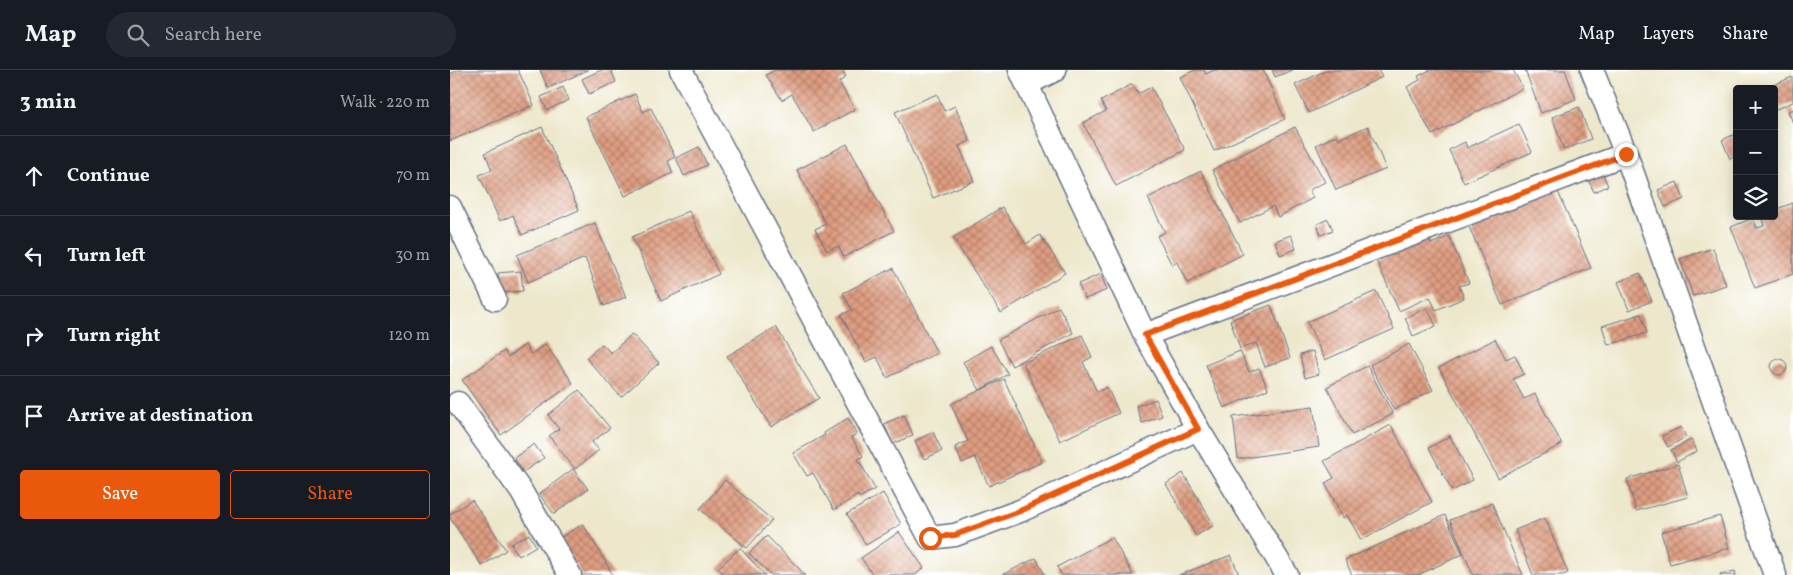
<!DOCTYPE html>
<meta charset="utf-8">
<style>
body{margin:0;font-family:Vollkorn,serif;background:#242831;color:#f1f3f6}
.controls{position:absolute;right:15px;top:15px;display:grid;overflow:hidden;border-radius:5px;box-shadow:0 2px 12px #0003}
.controls button{width:45px;height:45px;display:grid;place-items:center;padding:0;border:0;border-bottom:1px solid #363941;background:#171b24;color:#f1f3f6;font:25px sans-serif}
.stop{position:absolute;width:15px;height:15px;margin:-11px;border:4px solid #ea580c;border-radius:50%;background:#fff}
.stop.end{background:#ea580c;border-color:#fff;box-shadow:0 1px 5px #0008}
.list{margin:0;padding:0;list-style:none}
h2{display:flex;justify-content:space-between;align-items:center;height:65px;margin:0;padding:0 20px;font-size:21px}
h2 small{font-size:16px;font-weight:400;color:#9ea1a6}
.list li{display:grid;grid-template-columns:32px 1fr auto;gap:15px;align-items:center;box-sizing:border-box;height:80px;padding:0 20px;border-top:1px solid #363941}
.list b{display:block;font-size:19px;white-space:nowrap}
.list em{font-size:16px;font-style:normal;color:#9ea1a6}
.actions{display:flex;gap:10px;padding:15px 20px}
.actions a{flex:1;padding:11px 0;border:1px solid #ea580c;border-radius:5px;text-align:center;font-size:18px;color:#ea580c}
.actions .main{background:#ea580c;color:#fff}
.icon{flex:none;width:28px;height:28px;fill:none;stroke:currentColor;stroke-width:2;stroke-linecap:round;stroke-linejoin:round}
.map{position:relative;flex:none;width:1343px;height:505px;overflow:hidden}
header{display:flex;align-items:center;gap:30px;box-sizing:border-box;height:70px;padding:0 25px;background:#171b24;border-bottom:1px solid #363941}
header strong{font-size:24px}
nav{display:flex;gap:28px;margin-inline-start:auto;font-size:18px}
.search{width:350px;height:45px;background:#242831;display:flex;align-items:center;gap:12px;box-sizing:border-box;padding:0 18px;border-radius:28px;color:#9ea1a6;font-size:19px}
main{display:flex}
aside{flex:1;background:#171b24}
.map>svg:first-child{display:block}
.building{fill:url(#building-cross-hatch)}
.lines{fill:none;stroke-linecap:round;stroke-linejoin:round}
.street-casing{stroke:#647084;stroke-width:25}
.street{stroke:#fff;stroke-width:22}
.route{stroke:#ea580c;stroke-width:6}
</style>
<header>
<strong>Map</strong>
<div class="search"><svg class="icon" aria-label="search" viewBox="0 0 24 24"><circle cx="10" cy="10" r="6"/><path d="M15 15l6 6"/></svg>Search here</div>
<nav><a>Map</a><a>Layers</a><a>Share</a></nav>
</header>
<main>
<aside>
<h2>3 min<small>Walk · 220 m</small></h2>
<ul class="list">
<li><svg class="icon" aria-label="ahead" viewBox="0 0 24 24"><path d="M12 20V5M6 11l6-6 6 6"/></svg><div><b>Continue</b></div><em>70 m</em></li>
<li><svg class="icon" aria-label="left" viewBox="0 0 24 24"><path d="M17 20v-9H6M10 6l-5 5 5 5"/></svg><div><b>Turn left</b></div><em>30 m</em></li>
<li><svg class="icon" aria-label="right" viewBox="0 0 24 24"><path d="M7 20v-9h11M14 6l5 5-5 5"/></svg><div><b>Turn right</b></div><em>120 m</em></li>
<li><svg class="icon" aria-label="arrive" viewBox="0 0 24 24"><path d="M6 21V4h12l-3 4 3 4H6"/></svg><div><b>Arrive at destination</b></div></li>
</ul>
<div class="actions"><a class="main">Save</a><a>Share</a></div>
</aside>
<div class="map">
<svg width="1343" height="505" viewBox="0 0 1343 505">
<defs>
<pattern id="building-cross-hatch" width="8" height="8" patternUnits="userSpaceOnUse" patternTransform="scale(1.25)"><rect width="8" height="8" fill="#df9d80"/><path d="M0 0l8 8M0 8l8-8" fill="none" stroke="#b4806c"/></pattern>
</defs>
<rect width="100%" height="100%" fill="#fff"/>
<filter id="ink" filterUnits="userSpaceOnUse"><feTurbulence type="fractalNoise" baseFrequency=".02" numOctaves="2"/><feDisplacementMap in="SourceGraphic" scale="10" xChannelSelector="R" yChannelSelector="G"/><feConvolveMatrix kernelMatrix="1 2 1 2 8 2 1 2 1" color-interpolation-filters="sRGB"/></filter>
<filter id="wash" filterUnits="userSpaceOnUse"><feTurbulence type="fractalNoise" baseFrequency=".0096" numOctaves="4" result="noise"/><feDisplacementMap in="SourceGraphic" scale="20" xChannelSelector="R" yChannelSelector="G"/><feGaussianBlur stdDeviation="1.12" result="paint"/><feColorMatrix in="noise" values="0 0 0 0 0 0 0 0 0 0 0 0 0 0 0 0 0 1.4 0 .05"/><feComposite in="paint" operator="in"/></filter>
<g filter="url(#wash)">
<rect width="100%" height="100%" fill="#ede8cc"/>
<g id="blocks">
<g class="building">
<polygon points="8,0 68,0 84,35 0,71 0,4"/>
<polygon points="90,0 138,0 98,18"/>
<polygon points="151,0 161,0 166,12 139,24 132,9"/>
<polygon points="325,0 392,0 396,7 389,12 405,39 364,62 342,24 332,30 316,5"/>
<polygon points="745,0 754,0 756,4 764,0 813,0 835,49 764,81 730,7"/>
<polygon points="822,0 843,0 825,7"/>
<polygon points="877,0 928,0 932,7 859,43 845,15"/>
<polygon points="980,0 1063,0 1073,18 982,65 957,17 970,10 968,6"/>
<polygon points="1075,0 1115,0 1126,29 1091,43"/>
<polygon points="1342,7 1343,32 1324,40 1324,19 1314,19"/>
<polygon points="682,14 688,24 701,17 735,80 666,116 633,53 656,41 651,31"/>
<polygon points="113,17 119,30 97,40 91,27"/>
<polygon points="185,24 193,42 201,38 225,87 218,91 223,103 175,126 136,47"/>
<polygon points="487,24 494,41 505,36 520,71 509,76 524,111 483,128 445,42"/>
<polygon points="1129,37 1141,69 1114,80 1102,47"/>
<polygon points="1343,39 1343,53 1338,41"/>
<polygon points="1069,54 1082,82 1014,113 999,80 1015,72 1017,78"/>
<polygon points="918,56 936,99 886,120 866,75 887,65 889,69"/>
<polygon points="92,57 129,140 72,165 63,145 50,151 29,105 42,100 35,83"/>
<polygon points="845,57 875,112 859,120 863,128 828,147 823,136 790,153 762,100"/>
<polygon points="1287,63 1287,86 1280,89 1272,70"/>
<polygon points="397,74 444,161 394,187 388,176 377,181 365,159 376,154 347,100"/>
<polygon points="249,77 257,95 234,106 226,88"/>
<polygon points="751,101 793,184 737,213 727,192 722,195 707,166 715,162 698,128"/>
<polygon points="1152,102 1158,116 1144,122 1138,109"/>
<polygon points="1227,112 1234,129 1215,137 1208,120"/>
<polygon points="1106,117 1141,198 1052,235 1018,154"/>
<polygon points="1343,133 1343,204 1305,218 1281,157 1303,148 1307,158 1314,156 1311,146 1324,146 1324,140"/>
<polygon points="552,137 576,174 590,165 615,203 551,243 503,168"/>
<polygon points="239,141 269,204 211,231 182,167"/>
<polygon points="878,149 883,160 871,165 867,154"/>
<polygon points="145,153 176,227 154,236 135,188 78,212 67,185"/>
<polygon points="841,165 846,179 830,185 825,171"/>
<polygon points="999,166 1019,213 1009,216 1014,228 986,240 980,227 949,241 926,190 979,167 981,174"/>
<polygon points="1263,178 1276,215 1243,226 1230,189"/>
<polygon points="443,198 487,283 437,308 427,287 416,292 391,245 402,240 393,223"/>
<polygon points="71,201 73,221 50,223 48,203"/>
<polygon points="1190,203 1202,231 1179,240 1168,212"/>
<polygon points="651,204 657,220 635,229 628,214"/>
<polygon points="926,221 944,259 875,290 857,252"/>
<polygon points="821,235 840,288 815,297 806,273 790,279 780,250"/>
<polygon points="609,237 623,263 562,296 548,270"/>
<polygon points="977,238 986,256 963,266 955,248"/>
<polygon points="1191,244 1197,263 1158,275 1152,256"/>
<polygon points="326,257 369,328 321,357 277,286"/>
<polygon points="182,264 209,293 171,327 136,288 152,274 161,283"/>
<polygon points="632,265 642,287 633,292 647,322 657,317 669,343 610,371 573,293"/>
<polygon points="1045,269 1056,289 1065,285 1074,304 1063,309 1074,329 1085,324 1112,374 1048,408 989,298"/>
<polygon points="95,274 123,313 51,365 12,310 54,281 58,287 75,275 81,284"/>
<polygon points="959,274 983,320 944,340 920,295"/>
<polygon points="541,276 558,304 530,320 513,292"/>
<polygon points="790,281 799,302 809,298 818,319 774,338 756,295"/>
<polygon points="863,281 869,304 855,308 850,285"/>
<circle cx="1329" cy="297" r="8"/>
<polygon points="917,296 943,344 902,365 877,317"/>
<polygon points="554,309 592,392 539,416 525,387 512,393 505,377 518,371 501,334"/>
<polygon points="129,320 160,358 142,372 149,380 125,399 99,366 109,359 98,345"/>
<polygon points="706,329 712,346 692,353 686,336"/>
<polygon points="863,336 869,377 788,389 783,347"/>
<polygon points="454,345 463,365 443,374 434,354"/>
<polygon points="398,348 407,364 401,367 413,386 408,389 425,419 409,428 408,425 384,440 363,403 357,406 343,383 375,365 374,363"/>
<polygon points="941,355 982,432 911,470 897,445 893,448 875,413 884,408 874,391"/>
<polygon points="1231,357 1236,367 1218,377 1212,366"/>
<polygon points="483,362 492,381 474,389 465,371"/>
<polygon points="1000,366 1023,410 1002,421 979,378"/>
<polygon points="1241,370 1247,381 1227,392 1221,380"/>
<polygon points="84,374 94,388 73,402 64,388"/>
<polygon points="1228,394 1238,427 1186,441 1177,409"/>
<polygon points="123,399 138,419 104,444 89,424"/>
<polygon points="733,403 764,455 746,466 716,414"/>
<polygon points="275,410 322,450 297,478 250,439"/>
<polygon points="433,423 451,454 416,475 397,444"/>
<polygon points="22,430 56,480 32,496 0,448 0,444"/>
<polygon points="1042,433 1073,505 1023,505 1000,450"/>
<polygon points="995,445 1013,484 968,505 902,505 895,490"/>
<polygon points="1270,446 1279,478 1220,494 1211,462"/>
<polygon points="1095,448 1118,503 1113,505 1083,505 1065,460"/>
<polygon points="133,454 163,505 132,505 110,468"/>
<polygon points="449,462 474,498 465,505 423,505 411,488"/>
<polygon points="79,464 86,476 69,486 61,474"/>
<polygon points="317,466 355,505 321,505 299,483"/>
<polygon points="662,467 683,505 612,505 607,497"/>
<polygon points="290,478 315,505 275,505 268,498"/>
<polygon points="781,485 789,505 729,505"/>
<polygon points="586,488 595,505 552,505"/>
<polygon points="1285,501 1286,505 1270,505 1270,504"/>
</g>
</g>
</g>
<g filter="url(#ink)">
<use href="#blocks" fill-opacity="0" stroke="#647084" stroke-width="1"/>
<g class="lines">
<g class="street-casing">
<g id="street">
<polyline points="231,0 480,468 505,465 570,441 748,359"/>
<polyline points="570,0 695,265 748,359 837,505"/>
<polyline points="1142,0 1176,84 1325,505"/>
<polyline points="577,14 605,0"/>
<polyline points="0,137 45,229"/>
<polyline points="695,265 1176,84"/>
<polyline points="8,333 71,421 120,505"/>
</g>
</g>
<use href="#street" class="street"/>
</g>
</g>
<g class="lines" filter="url(#ink)">
<polyline class="route" points="480,468 505,465 570,441 748,359 695,265 1176,84"/>
</g>
</svg>
<div class="controls">
<button>+</button>
<button>−</button>
<button><svg class="icon" aria-label="layers" viewBox="0 0 24 24"><path d="M12 4l9 5-9 5-9-5zM3 14l9 5 9-5"/></svg></button>
</div>
<div class="stop" style="left:480px;top:468px"></div>
<div class="stop end" style="left:1176px;top:84px"></div>
</div>
</main>
